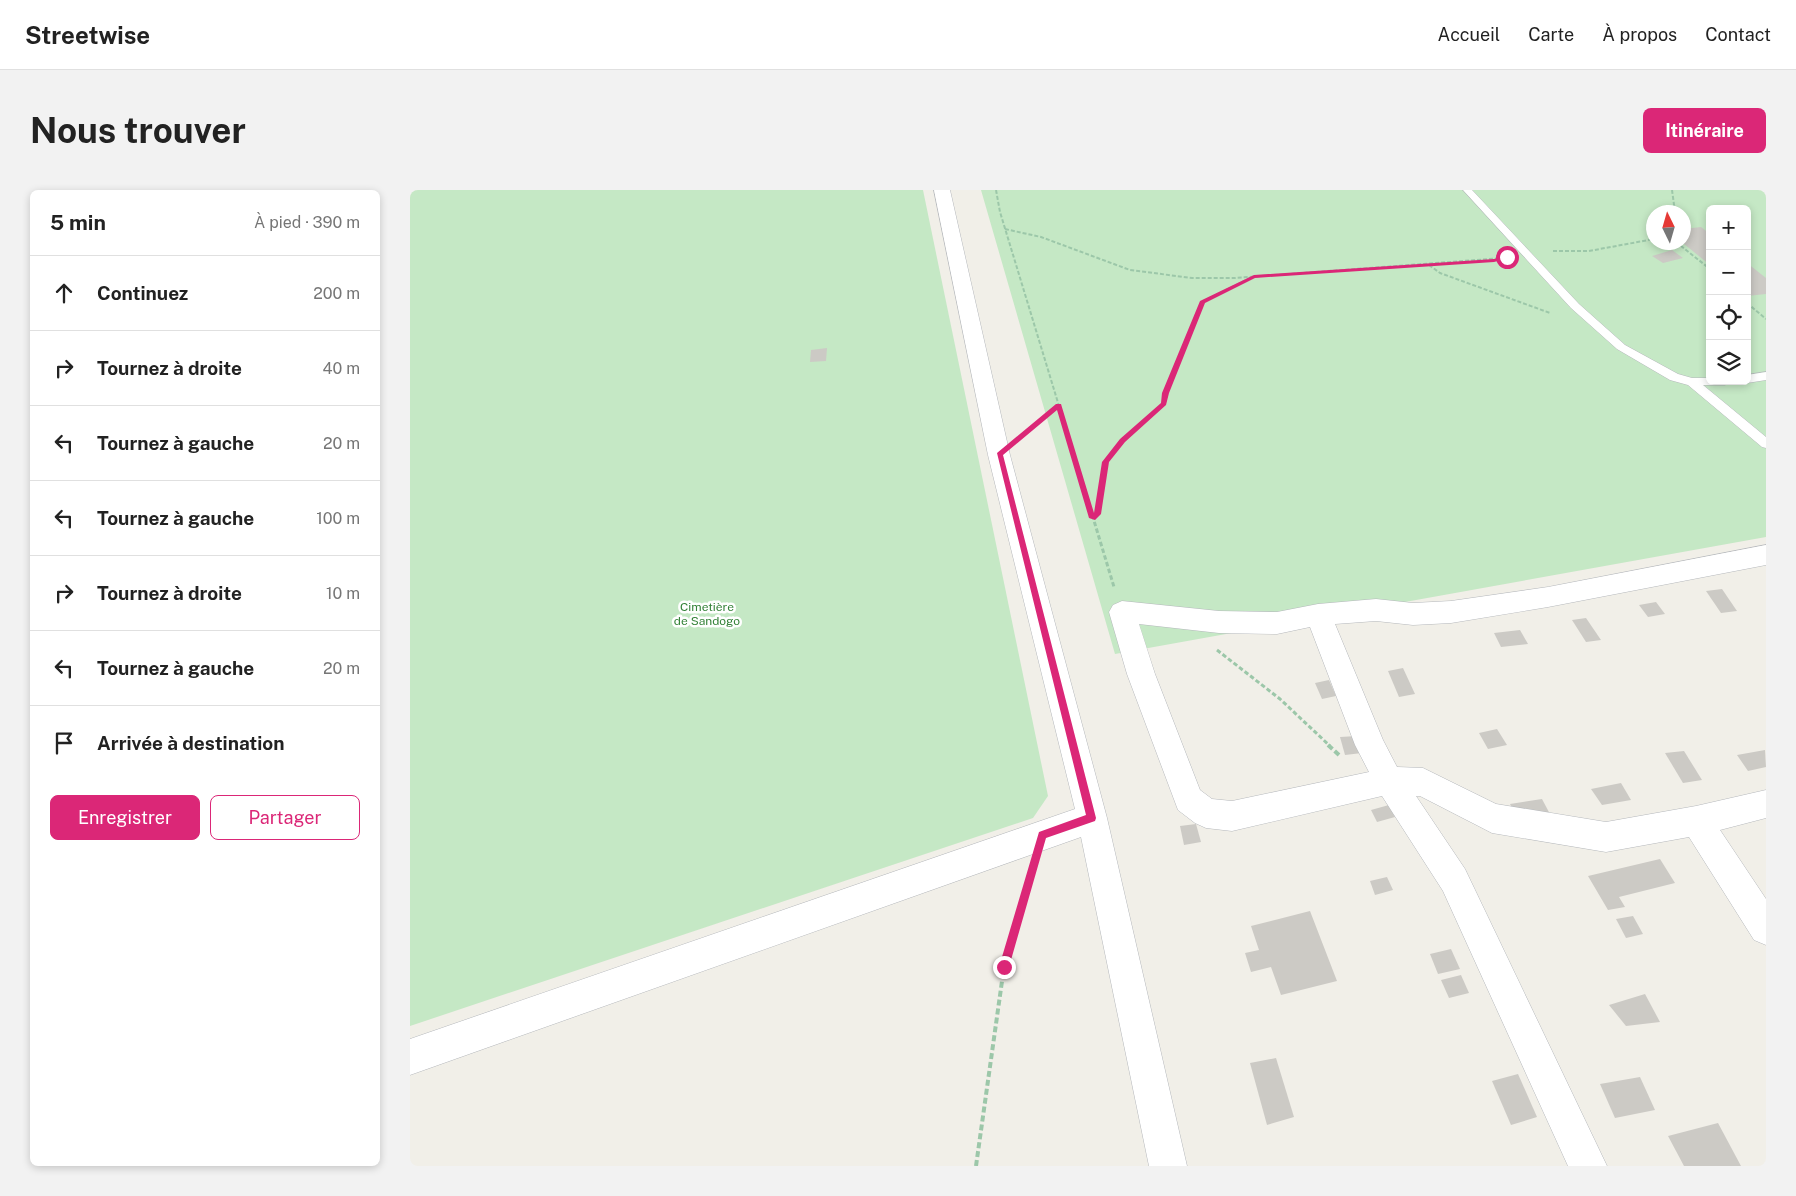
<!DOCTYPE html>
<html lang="fr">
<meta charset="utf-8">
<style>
body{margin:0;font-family:"Public Sans",sans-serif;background:#f2f2f2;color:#222}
.controls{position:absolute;right:15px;top:15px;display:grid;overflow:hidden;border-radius:8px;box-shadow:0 2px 8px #0003}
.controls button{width:45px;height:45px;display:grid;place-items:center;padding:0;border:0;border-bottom:1px solid #e0e0e0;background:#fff;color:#222;font:25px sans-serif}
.compass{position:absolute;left:1236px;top:15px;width:45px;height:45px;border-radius:50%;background:#fff;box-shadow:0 2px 8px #0003;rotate:355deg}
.stop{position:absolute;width:15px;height:15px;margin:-11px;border:4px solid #db2777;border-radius:50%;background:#fff}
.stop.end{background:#db2777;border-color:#fff;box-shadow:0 1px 5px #0008}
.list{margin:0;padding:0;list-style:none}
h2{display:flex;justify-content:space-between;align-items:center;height:65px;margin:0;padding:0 20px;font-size:21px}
h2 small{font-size:16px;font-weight:400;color:#767676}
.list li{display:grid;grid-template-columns:32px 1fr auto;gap:15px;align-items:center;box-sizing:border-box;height:75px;padding:0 20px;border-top:1px solid #e0e0e0}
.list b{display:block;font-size:19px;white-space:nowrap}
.list em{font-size:16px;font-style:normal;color:#767676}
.actions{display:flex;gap:10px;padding:15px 20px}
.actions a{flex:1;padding:11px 0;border:1px solid #db2777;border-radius:8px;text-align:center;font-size:18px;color:#db2777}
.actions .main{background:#db2777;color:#fff}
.icon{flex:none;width:28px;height:28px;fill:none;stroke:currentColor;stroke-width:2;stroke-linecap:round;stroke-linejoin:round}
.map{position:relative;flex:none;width:1356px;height:976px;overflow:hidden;border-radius:8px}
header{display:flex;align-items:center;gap:30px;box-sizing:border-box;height:70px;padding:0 25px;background:#fff;border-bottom:1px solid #e0e0e0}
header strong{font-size:24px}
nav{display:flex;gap:28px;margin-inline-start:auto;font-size:18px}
.intro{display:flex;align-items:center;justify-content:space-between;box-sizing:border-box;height:120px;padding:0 30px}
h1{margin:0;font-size:35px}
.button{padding:12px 22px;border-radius:8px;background:#db2777;color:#fff;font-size:18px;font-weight:700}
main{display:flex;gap:30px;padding:0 30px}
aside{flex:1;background:#fff;border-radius:8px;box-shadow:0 2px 8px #0003}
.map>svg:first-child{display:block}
.green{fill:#c5e8c5;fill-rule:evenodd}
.building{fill:#cccac5}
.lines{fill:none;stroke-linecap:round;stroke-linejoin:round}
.lane-casing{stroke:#b5b8bc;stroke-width:1}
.street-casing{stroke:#b5b8bc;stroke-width:1}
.path-far2{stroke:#9cc7a9;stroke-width:2;stroke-dasharray:4 2;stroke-linecap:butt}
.path-far1{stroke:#9cc7a9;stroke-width:3;stroke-dasharray:4.5 2.5;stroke-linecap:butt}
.path{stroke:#9cc7a9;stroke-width:4;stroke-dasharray:6 3;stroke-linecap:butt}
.lane{fill:#fff;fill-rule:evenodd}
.street{fill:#fff;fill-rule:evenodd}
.route{fill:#db2777}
.labels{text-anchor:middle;stroke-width:5;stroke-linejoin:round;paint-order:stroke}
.park-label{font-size:12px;fill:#348238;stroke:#fff}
</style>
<header>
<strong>Streetwise</strong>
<nav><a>Accueil</a><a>Carte</a><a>À propos</a><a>Contact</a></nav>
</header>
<div class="intro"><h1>Nous trouver</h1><a class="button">Itinéraire</a></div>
<main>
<aside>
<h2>5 min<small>À pied · 390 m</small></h2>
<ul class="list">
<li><svg class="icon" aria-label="ahead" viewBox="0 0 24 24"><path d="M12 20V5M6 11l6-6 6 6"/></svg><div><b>Continuez</b></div><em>200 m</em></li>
<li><svg class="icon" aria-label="right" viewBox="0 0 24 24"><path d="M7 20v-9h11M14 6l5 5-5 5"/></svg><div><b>Tournez à droite</b></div><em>40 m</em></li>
<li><svg class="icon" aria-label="left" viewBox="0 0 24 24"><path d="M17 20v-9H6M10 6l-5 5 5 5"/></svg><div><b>Tournez à gauche</b></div><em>20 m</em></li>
<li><svg class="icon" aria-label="left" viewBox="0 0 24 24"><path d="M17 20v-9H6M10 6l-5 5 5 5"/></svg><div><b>Tournez à gauche</b></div><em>100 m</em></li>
<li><svg class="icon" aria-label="right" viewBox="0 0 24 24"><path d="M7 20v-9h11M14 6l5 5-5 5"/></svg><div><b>Tournez à droite</b></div><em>10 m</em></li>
<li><svg class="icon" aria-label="left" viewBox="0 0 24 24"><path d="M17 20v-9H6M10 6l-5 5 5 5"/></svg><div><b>Tournez à gauche</b></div><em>20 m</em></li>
<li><svg class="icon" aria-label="arrive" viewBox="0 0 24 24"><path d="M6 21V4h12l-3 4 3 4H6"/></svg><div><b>Arrivée à destination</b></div></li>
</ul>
<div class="actions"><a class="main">Enregistrer</a><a>Partager</a></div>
</aside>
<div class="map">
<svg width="1356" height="976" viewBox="0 0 1356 976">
<rect width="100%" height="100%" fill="#f1efe8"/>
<g class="green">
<polygon points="0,0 513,0 638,606 623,628 0,836"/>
<path d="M571,0H1356V347L705,464ZM1300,19H1337V191H1300ZM1244,22H1274V52H1244Z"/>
</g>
<g class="building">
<polygon points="1291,37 1300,44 1300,75 1274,54 1274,39"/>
<polygon points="1262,60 1273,68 1253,73 1242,66"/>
<polygon points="1337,73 1356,88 1356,104 1337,106"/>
<polygon points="417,158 416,171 400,172 401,160"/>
<polygon points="1312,399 1327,421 1311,423 1296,401"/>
<polygon points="1246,412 1255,424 1238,427 1229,415"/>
<polygon points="1176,428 1191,450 1176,452 1162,430"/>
<polygon points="1110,440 1118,454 1091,457 1084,443"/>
<polygon points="993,478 1005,504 989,507 978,481"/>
<polygon points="919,490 926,506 912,509 905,493"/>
<polygon points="1087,539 1097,555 1078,559 1069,543"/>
<polygon points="947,546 952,563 935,565 930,547"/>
<polygon points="1355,560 1356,577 1338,581 1327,565"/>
<polygon points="1274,561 1292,590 1273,593 1255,563"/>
<polygon points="1211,593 1221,610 1192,615 1181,599"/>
<polygon points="1132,609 1141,626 1109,631 1100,614"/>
<polygon points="979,615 985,627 967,632 961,620"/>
<polygon points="786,634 791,652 774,655 770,636"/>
<polygon points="1250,669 1265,693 1209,707 1215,717 1198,720 1178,686"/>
<polygon points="977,687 983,700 965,705 960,691"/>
<polygon points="900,721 927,791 871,805 861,777 841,782 835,763 849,760 841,736"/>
<polygon points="1223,726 1233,744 1216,748 1206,729"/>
<polygon points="1041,759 1050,779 1028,784 1020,764"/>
<polygon points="1051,785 1059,803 1039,808 1031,790"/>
<polygon points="1235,804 1250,832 1216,836 1199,815"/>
<polygon points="866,868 884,927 857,935 840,873"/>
<polygon points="1108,884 1127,927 1101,935 1082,891"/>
<polygon points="1230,887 1245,920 1205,928 1190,894"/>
<polygon points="1308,933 1331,976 1274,976 1258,946"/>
</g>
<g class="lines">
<g class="lane-casing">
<g id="lane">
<polygon points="1053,0 1062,0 1169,114 1215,155 1268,184 1282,188 1300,188 1300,191 1321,191 1315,195 1293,195 1356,247 1356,258 1352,257 1278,195 1260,190 1207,159 1161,118"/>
<polygon points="1356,182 1356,190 1337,193 1333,191 1337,191 1337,185"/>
</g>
</g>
<g class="street-casing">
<g id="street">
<polygon points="524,0 540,0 600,265 697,628 777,976 739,976 671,647 0,885 0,849 665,619 578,265"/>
<path d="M1356,355V375L1138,417L1041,433L1003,435L966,431L925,434L973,550L987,577L1013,578L1086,614L1196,632L1286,616L1356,600V628L1310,640L1356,709V755L1344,750L1279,647L1196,662L1082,643L1010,606H1006L1055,679L1197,976H1158L1033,701L972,606L822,641L796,638L785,633L768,620L717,484L699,422L703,415L712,411L809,421L867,422L908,414L966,409L1003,413L1041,411L1138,397ZM729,434L809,443L867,444L900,437L945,555L959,582L822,611L802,609L790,600L745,484Z"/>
</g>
</g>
<g class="path-far2">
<polyline points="586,0 590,22 656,239"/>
<polyline points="1262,0 1265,22"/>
<polyline points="595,39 631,47 720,80 782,88 825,88 1093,68"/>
<polyline points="1266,52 1300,79"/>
<polyline points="1143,61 1179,61 1244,49"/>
<polyline points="1019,75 1030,83 1140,123"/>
<polyline points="1337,113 1356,129"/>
<polyline points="619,239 648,215"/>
<polyline points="725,239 754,214 755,203 792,112 842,87"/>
</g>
<g class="path-far1">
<polyline points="656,238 704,397"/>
<polyline points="613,245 621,238"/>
<polyline points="683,328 688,324 696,271 713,250 726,238"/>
<polyline points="807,460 870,509 920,556"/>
</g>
<g class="path">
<polyline points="918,555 929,565"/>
<polyline points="566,976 594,777 622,683"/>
</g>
<use href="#lane" class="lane"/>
<use href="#street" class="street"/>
</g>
<polygon class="route" points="1097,65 1099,68 1084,72 845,88 795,113 759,203 756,215 715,252 699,272 691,324 685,330 679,328 647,220 593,265 686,628 685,631 636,648 599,777 594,782 590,781 589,777 629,642 676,625 587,263 646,214 651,214 684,323 692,272 710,249 751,213 752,203 790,111 844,85 1084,69"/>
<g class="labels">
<g class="park-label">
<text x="297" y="421">Cimetière<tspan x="297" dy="14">de Sandogo</tspan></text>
</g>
</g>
</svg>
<div class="controls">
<button>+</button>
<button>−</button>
<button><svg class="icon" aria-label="locate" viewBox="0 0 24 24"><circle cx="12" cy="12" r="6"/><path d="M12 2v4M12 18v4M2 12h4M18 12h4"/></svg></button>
<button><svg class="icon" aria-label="layers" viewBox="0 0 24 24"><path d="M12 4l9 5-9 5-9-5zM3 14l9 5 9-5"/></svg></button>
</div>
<svg class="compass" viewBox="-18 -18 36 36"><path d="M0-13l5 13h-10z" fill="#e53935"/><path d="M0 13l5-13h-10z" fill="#767676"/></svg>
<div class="stop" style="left:1097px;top:67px"></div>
<div class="stop end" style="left:594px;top:777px"></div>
</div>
</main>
